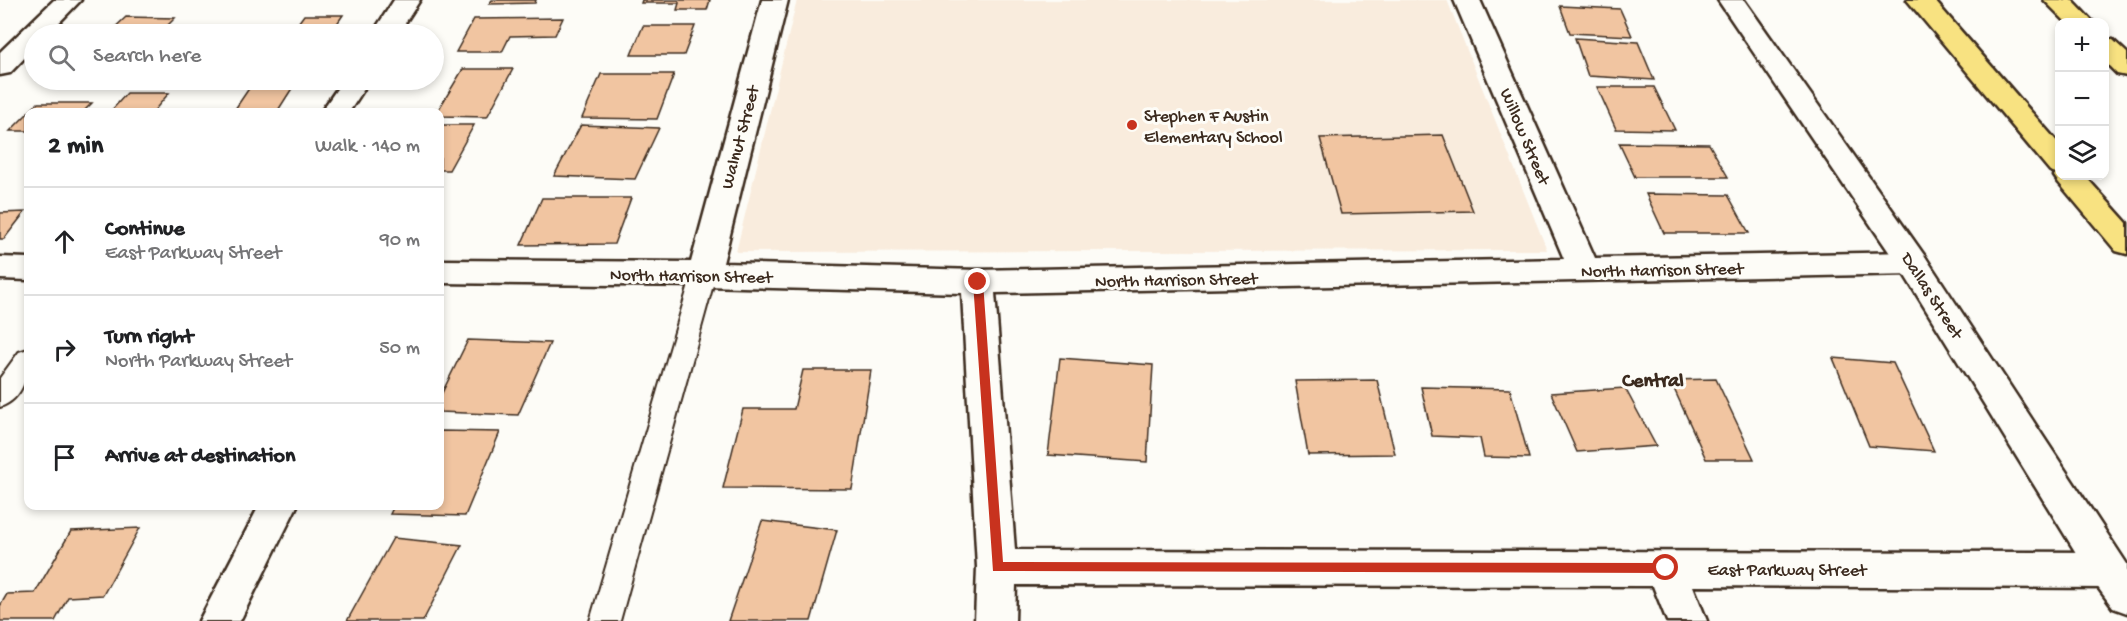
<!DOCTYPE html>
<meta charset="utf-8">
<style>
body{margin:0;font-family:"Gochi Hand",sans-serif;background:#f2f2f2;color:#202124}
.controls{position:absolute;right:18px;top:18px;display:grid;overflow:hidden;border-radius:12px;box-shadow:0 3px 9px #0003}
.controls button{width:54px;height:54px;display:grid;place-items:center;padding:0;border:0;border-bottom:2px solid #e0e0e0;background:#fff;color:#202124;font:30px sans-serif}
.stop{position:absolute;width:18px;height:18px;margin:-14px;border:4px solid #c8321e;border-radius:50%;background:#fff}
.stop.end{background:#c8321e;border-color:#fff;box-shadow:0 2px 6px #0008}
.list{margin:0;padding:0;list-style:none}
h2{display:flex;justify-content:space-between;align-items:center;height:78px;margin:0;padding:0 24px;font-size:26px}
h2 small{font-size:20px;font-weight:400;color:#757577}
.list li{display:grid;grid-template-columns:39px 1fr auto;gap:18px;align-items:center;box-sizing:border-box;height:108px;padding:0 24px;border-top:2px solid #e0e0e0}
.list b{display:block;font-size:22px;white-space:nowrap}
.list p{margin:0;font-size:20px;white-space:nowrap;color:#757577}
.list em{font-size:20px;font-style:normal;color:#757577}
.icon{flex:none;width:33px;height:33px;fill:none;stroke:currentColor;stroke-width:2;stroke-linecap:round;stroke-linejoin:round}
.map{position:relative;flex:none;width:2127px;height:621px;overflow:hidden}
.search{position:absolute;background:#fff;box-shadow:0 3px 9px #0003;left:24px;top:24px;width:420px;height:66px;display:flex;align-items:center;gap:15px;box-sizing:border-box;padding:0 21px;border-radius:33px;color:#757577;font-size:22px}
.panel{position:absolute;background:#fff;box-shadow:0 3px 9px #0003;left:24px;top:108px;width:420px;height:402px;border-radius:12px}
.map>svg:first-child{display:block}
.built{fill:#f9ecdd}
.building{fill:#f1c5a1;stroke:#3b2a1e;stroke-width:1.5}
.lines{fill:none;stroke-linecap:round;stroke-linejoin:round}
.service-casing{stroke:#3b2a1e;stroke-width:4}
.minor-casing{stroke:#3b2a1e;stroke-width:5}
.secondary-casing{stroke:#3b2a1e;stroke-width:5}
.motorway-casing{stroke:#3b2a1e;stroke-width:5}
.service{fill:#fdfcf7;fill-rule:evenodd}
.minor{fill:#fdfcf7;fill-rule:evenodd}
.secondary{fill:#fdfcf7;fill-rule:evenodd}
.motorway{fill:#f8e281;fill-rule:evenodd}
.route{fill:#c8321e}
.poi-dot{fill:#c8321e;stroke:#fdfcf7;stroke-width:2}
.labels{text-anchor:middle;stroke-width:6;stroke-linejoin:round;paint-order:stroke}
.poi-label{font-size:18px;fill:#3b2a1e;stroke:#fdfcf7;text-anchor:start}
.street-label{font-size:18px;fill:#3b2a1e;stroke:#fdfcf7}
.neighbourhood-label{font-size:20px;font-weight:bold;fill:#3b2a1e;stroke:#fdfcf7}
</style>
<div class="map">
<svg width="2127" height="621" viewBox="0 0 2127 621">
<rect width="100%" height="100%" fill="#fdfcf7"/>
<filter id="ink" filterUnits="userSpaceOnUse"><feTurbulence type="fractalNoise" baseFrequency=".0167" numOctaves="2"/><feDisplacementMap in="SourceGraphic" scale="12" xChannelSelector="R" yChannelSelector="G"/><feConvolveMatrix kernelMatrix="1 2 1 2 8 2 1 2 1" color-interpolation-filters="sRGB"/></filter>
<g filter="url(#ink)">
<polygon class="built" points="797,0 1447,0 1547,250 736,252"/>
<g class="building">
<polygon points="492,0 536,0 535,3 489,4"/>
<polygon points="642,0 710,0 707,10 677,10 679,3 641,3"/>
<polygon points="1560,6 1620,9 1632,36 1570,33"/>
<polygon points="304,15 343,15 330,34 290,34"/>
<polygon points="126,17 175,18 159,34 108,34"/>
<polygon points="563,18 555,35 510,36 502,52 456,52 474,19"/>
<polygon points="643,26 695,26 684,55 631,55"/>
<polygon points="1575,38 1638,42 1654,80 1588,76"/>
<polygon points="463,69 513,69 487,117 440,116 440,112 437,112"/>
<polygon points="601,74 674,74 657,119 582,118"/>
<polygon points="296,82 277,112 233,112 252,84"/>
<polygon points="1597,87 1654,87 1675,130 1616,129"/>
<polygon points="127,93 169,93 153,112 110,112"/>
<polygon points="38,103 92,103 83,112 28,112 28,131 10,131"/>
<polygon points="440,125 474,125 449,170 440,170"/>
<polygon points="581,125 659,128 635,179 554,176"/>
<polygon points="1443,135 1473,211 1341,214 1320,138"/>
<polygon points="1619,143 1709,144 1728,177 1635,177"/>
<polygon points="1646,194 1728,195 1749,233 1664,233"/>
<polygon points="542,198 631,198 614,244 521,245"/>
<polygon points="25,212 4,239 0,239 0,213"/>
<polygon points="468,340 550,343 518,415 440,412 440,397"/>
<polygon points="1060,358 1153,365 1147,462 1048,455"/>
<polygon points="1833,358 1893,363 1934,451 1869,446"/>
<polygon points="803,370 871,370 852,489 723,488 743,409 794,409"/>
<polygon points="1716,379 1754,459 1706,459 1670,380"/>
<polygon points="1377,380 1395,454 1308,455 1295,381"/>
<polygon points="1421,387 1510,389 1529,458 1484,457 1480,438 1432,436"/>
<polygon points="1625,388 1656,446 1577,452 1551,393"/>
<polygon points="440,431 500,432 465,516 390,514 394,506 440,506"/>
<polygon points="762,521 837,530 811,621 728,621"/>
<polygon points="140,528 103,595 68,597 55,621 0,621 0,606 7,594 35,593 71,531"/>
<polygon points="393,538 462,545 423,621 347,621"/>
</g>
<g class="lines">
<g class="service-casing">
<g id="service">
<polygon points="704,266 712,268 716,274 620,621 590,621 692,274 696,268"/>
<path d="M28,349C30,371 24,399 0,407V378L19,352Z"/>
</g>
</g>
<g class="minor-casing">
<g id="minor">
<polygon points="54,0 81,0 48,34 34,34 34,48 10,73 0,75 0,52"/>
<polygon points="394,0 420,0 398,34 372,34"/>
<polygon points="762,0 788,0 723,263 978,270 1564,259 1454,0 1480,0 1595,258 1913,252 1924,255 1929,263 1924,271 1913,274 995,293 1015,550 2108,552 2122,558 2127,572 2122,582 2108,588 1693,586 1707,621 1667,621 1653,586 1016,585 1015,621 975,621 977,567 962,293 704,286 440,283 440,260 691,262"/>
<polygon points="343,80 370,80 349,112 321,112"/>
<polygon points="0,257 28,258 28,280 0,279"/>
<polygon points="259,506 297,506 240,621 199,621"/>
</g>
</g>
<g class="secondary-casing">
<polygon id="secondary" points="1718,0 1744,0 1924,255 2127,564 2127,613 2113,608 2094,582 1902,271"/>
</g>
<g class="motorway-casing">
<g id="motorway">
<polygon points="1907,0 1934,0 2060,145 2060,176 2085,176 2127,223 2127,254 2116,251 2059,183 2054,176 2056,173 2050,171"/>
<polygon points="2044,0 2072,0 2093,22 2066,22"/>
<polygon points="2104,38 2113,40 2127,53 2127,76 2117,74 2104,61"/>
</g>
</g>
<use href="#service" class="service"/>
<use href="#minor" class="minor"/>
<use href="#secondary" class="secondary"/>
<use href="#motorway" class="motorway"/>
</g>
</g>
<polygon class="route" points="978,279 983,282 1003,562 1666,563 1672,568 1666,573 993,571 973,282"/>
<circle class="poi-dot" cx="1132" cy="125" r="6"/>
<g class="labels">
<g class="poi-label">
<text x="1144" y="121">Stephen F Austin<tspan x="1144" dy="21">Elementary School</tspan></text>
</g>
<g class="street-label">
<text transform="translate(1526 136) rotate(67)" y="6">Willow Street</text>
<text transform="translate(739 137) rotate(-75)" y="6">Walnut Street</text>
<text transform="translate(1662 269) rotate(-1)" y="6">North Harrison Street</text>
<text transform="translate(691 275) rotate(1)" y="6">North Harrison Street</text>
<text transform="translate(1176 279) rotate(-1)" y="6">North Harrison Street</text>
<text transform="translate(1933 295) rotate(57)" y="6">Dallas Street</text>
<text x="1787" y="575">East Parkway Street</text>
</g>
<g class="neighbourhood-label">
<text x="1653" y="386">Central</text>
</g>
</g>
</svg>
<div class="controls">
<button>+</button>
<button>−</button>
<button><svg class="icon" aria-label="layers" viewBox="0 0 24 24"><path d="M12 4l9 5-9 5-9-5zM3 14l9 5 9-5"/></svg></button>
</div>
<div class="stop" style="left:1666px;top:568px"></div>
<div class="stop end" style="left:978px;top:282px"></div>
<div class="search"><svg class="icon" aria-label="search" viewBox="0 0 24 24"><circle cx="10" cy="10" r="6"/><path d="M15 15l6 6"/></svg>Search here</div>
<section class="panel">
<h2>2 min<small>Walk · 140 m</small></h2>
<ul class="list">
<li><svg class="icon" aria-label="ahead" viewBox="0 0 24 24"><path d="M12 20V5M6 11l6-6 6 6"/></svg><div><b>Continue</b><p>East Parkway Street</p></div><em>90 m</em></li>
<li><svg class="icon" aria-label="right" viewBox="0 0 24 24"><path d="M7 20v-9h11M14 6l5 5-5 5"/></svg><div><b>Turn right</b><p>North Parkway Street</p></div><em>50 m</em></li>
<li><svg class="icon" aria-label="arrive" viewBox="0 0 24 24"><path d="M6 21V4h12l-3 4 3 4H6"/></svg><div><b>Arrive at destination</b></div></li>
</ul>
</section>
</div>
